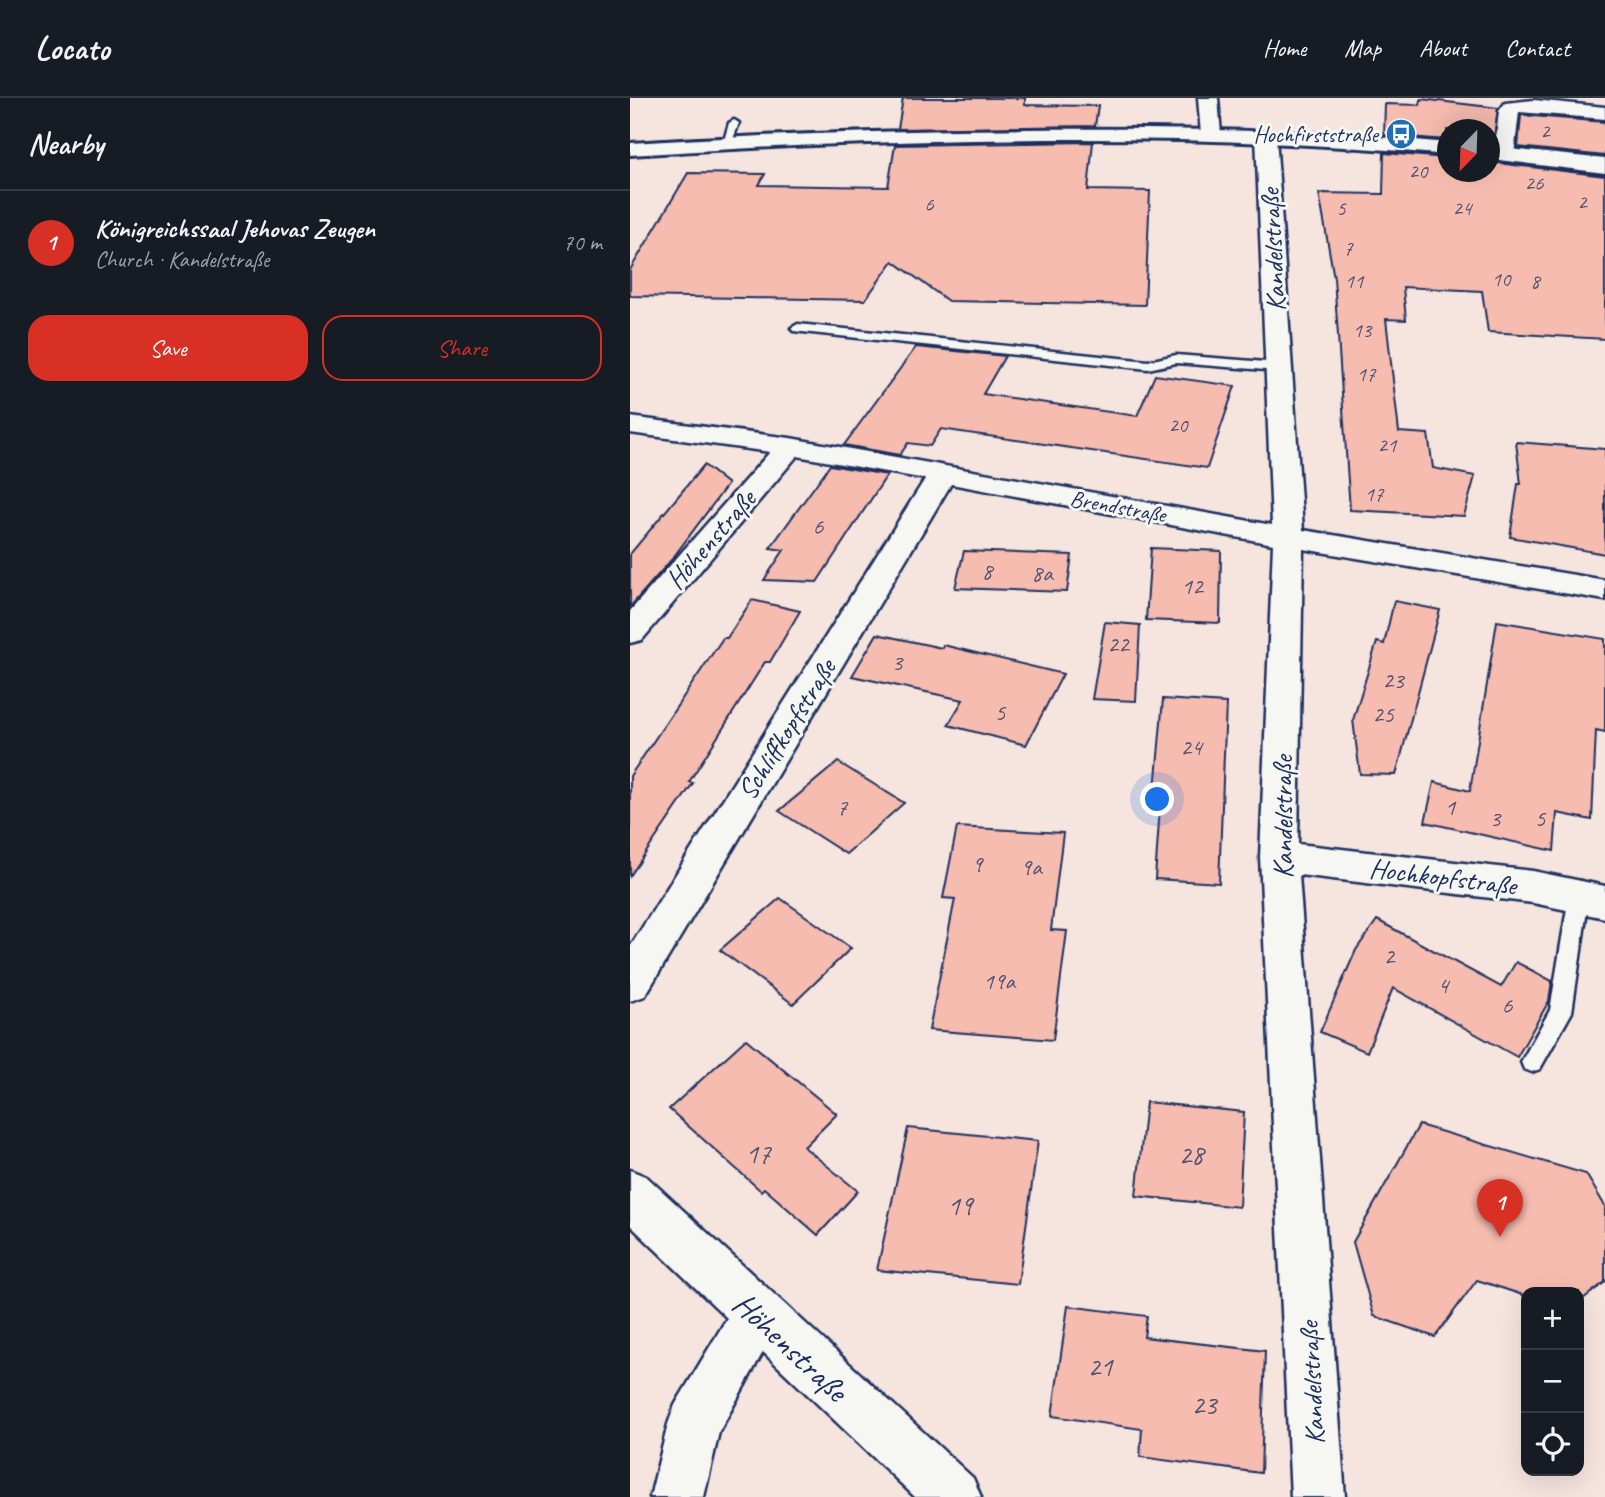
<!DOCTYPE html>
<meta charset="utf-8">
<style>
body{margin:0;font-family:Caveat,sans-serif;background:#242831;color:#f1f3f6}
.controls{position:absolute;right:21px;bottom:21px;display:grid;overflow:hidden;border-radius:14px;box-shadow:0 7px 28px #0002}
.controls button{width:63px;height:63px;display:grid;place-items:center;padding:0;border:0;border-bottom:2px solid #363941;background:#171b24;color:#f1f3f6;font:35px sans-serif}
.compass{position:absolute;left:807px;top:21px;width:63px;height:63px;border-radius:50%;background:#171b24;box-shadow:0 7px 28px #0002;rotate:203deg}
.you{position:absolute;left:528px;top:702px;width:24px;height:24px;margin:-18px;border:5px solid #fff;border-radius:50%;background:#1a73e8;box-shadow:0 0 0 10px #1a73e833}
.badge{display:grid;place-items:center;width:46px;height:46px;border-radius:50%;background:#d93025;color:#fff;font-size:23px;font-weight:700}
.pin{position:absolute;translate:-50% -58px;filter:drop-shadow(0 2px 4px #0008)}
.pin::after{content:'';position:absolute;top:37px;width:24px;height:21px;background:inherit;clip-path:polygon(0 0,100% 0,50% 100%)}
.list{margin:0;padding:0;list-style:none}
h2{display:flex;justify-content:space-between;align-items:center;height:91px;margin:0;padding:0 28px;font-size:30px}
h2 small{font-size:23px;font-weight:400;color:#9ea1a6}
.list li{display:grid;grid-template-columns:46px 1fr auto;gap:21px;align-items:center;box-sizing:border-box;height:105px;padding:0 28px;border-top:2px solid #363941}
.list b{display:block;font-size:26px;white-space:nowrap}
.list p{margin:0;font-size:23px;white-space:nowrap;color:#9ea1a6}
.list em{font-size:23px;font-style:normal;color:#9ea1a6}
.actions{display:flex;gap:14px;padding:21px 28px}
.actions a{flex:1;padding:16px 0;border:2px solid #d93025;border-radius:21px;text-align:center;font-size:24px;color:#d93025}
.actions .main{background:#d93025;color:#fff}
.icon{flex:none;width:38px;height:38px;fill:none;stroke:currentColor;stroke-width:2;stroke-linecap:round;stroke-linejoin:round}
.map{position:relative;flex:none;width:975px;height:1399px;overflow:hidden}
header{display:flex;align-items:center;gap:42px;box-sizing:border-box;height:98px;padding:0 35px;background:#171b24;border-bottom:2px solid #363941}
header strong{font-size:33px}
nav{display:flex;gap:38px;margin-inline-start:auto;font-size:24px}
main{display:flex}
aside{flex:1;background:#171b24}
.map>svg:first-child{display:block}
.building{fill:#f6bcaf;stroke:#1b2f5e;stroke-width:2}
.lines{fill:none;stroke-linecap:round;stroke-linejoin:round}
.service-casing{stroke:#1b2f5e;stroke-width:5}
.minor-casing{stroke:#1b2f5e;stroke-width:5}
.secondary-casing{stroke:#1b2f5e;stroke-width:6}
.service{fill:#f6f6f2;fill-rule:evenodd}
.minor{fill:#f6f6f2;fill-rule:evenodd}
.secondary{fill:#f6f6f2;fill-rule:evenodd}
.labels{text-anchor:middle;stroke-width:6;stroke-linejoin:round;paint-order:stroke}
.far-number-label{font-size:21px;fill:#525272}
.far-poi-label{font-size:23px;fill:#1b2f5e;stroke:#f6f6f2;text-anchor:end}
.far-street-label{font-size:23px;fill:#1b2f5e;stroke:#f6f6f2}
.number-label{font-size:24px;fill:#525272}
.street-label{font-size:28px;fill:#1b2f5e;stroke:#f6f6f2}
.near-number-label{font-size:28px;fill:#525272}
.near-street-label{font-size:33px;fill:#1b2f5e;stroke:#f6f6f2}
</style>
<header>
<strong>Locato</strong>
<nav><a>Home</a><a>Map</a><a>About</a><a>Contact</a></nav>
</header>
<main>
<aside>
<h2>Nearby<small></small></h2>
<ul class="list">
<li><span class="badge">1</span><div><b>Königreichssaal Jehovas Zeugen</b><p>Church · Kandelstraße</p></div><em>70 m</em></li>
</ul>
<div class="actions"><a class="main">Save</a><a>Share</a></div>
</aside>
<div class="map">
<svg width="975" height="1399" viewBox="0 0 975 1399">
<rect width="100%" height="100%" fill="#f6e5de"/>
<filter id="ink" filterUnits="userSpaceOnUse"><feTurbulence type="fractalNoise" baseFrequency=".0143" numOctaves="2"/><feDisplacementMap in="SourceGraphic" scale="14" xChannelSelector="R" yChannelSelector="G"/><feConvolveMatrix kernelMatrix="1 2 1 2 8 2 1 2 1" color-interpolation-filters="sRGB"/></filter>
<g filter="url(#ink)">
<g class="building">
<polygon points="273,0 395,0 395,7 468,8 465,28 268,31"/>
<polygon points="791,1 868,10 863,47 859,47 859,32 817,32 817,42 754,37 755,6 790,7"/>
<polygon points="891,17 975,24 975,58 888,49"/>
<polygon points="463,44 458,92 520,93 515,207 318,203 263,163 235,202 0,198 0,172 58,75 135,76 129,87 258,89 265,47"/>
<polygon points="754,55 817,60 817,74 859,74 859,64 975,78 975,241 858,234 852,193 773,189 776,222 756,221 769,334 798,336 803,370 845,378 834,418 720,412 704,180 689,95 753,96"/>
<polygon points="286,249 375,258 353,296 507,318 525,277 605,288 577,370 311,331 300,348 278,345 270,357 214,347"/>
<polygon points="886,344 975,351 975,456 880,439 888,386 891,386"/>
<polygon points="74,367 98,386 42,461 0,509 0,456"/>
<polygon points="200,367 257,377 187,484 134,482 154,452 140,450"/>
<polygon points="521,450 591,453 590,525 516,522"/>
<polygon points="334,453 442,457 437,494 325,490"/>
<polygon points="122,502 170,513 140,564 135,564 59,684 63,685 0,778 0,678 93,540 97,540"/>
<polygon points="764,503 810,512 766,677 730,676 723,622 747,544 754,546"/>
<polygon points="867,523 975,541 975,634 966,632 962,722 927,715 924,753 795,724 804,684 840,693"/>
<polygon points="475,524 510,527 506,603 462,601"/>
<polygon points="247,536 312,550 313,547 433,576 396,647 318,627 333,602 222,578"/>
<polygon points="533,601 596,605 589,785 525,781 531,693 525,692"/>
<polygon points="208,664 274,705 216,756 149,713"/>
<polygon points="327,729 433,735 421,832 437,833 423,942 299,932 325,801 313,800"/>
<polygon points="150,800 221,850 163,906 90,852"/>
<polygon points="747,822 871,889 886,864 922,883 919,903 887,959 763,890 737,954 690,934 726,852"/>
<polygon points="116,941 207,1016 174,1049 228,1093 188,1137 134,1090 131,1093 39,1011"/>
<polygon points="516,1004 614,1014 609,1109 506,1098"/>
<polygon points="789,1027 956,1076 975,1108 975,1184 949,1204 949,1194 896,1194 896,1198 847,1182 805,1239 744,1218 723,1144"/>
<polygon points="278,1030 408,1043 388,1186 247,1172"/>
<polygon points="438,1208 517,1218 514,1239 635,1253 631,1375 510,1359 512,1331 422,1318"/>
</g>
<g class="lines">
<g class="service-casing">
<g id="service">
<polygon points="104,22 109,25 102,44 93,46 99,25"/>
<polygon points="168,226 518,263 546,257 649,265 656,269 649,273 546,265 518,271 163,233 161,230"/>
<polygon points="949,790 956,792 959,798 942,914 910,971 902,974 894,971 891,964 920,912 939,798 942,792"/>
</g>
</g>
<g class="minor-casing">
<g id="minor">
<polygon points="568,0 588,0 591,37 588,41 574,41 571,37"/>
<polygon points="904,2 975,9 975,21 889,14 884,57 881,61 867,61 864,57 869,13 875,5"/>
<polygon points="636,32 643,34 646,38 673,432 975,482 975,502 673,451 668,746 903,773 975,788 975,820 903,805 669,777 715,1399 661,1399 630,759 643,446 321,386 15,898 0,903 0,849 295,381 167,358 12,542 0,545 0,513 140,354 0,335 0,319 160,340 642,427 626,38 629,34"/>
<polygon points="0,1072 17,1079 343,1380 351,1399 285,1399 133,1254 89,1334 74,1399 20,1399 38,1326 45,1307 97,1220 0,1127"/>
</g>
</g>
<g class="secondary-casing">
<g id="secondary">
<path d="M516,31C617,32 717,35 818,45V57C549,32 269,40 0,57V45C172,34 344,30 516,31Z"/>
<polygon points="860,49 975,61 975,75 860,61"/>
</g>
</g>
<use href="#service" class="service"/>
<use href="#minor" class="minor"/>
<use href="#secondary" class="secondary"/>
</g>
</g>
<defs>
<g id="bus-disc" transform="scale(1.575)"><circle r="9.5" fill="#1f6fb2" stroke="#f6f6f2"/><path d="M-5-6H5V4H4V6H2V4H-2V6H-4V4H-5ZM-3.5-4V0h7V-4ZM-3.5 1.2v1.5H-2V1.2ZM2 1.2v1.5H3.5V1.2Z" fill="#fff"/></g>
</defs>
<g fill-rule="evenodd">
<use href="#bus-disc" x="771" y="36"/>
</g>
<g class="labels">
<g class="far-number-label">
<text x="915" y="40">2</text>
<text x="788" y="80">20</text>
<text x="904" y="92">26</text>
<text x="952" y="111">2</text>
<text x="299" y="113">6</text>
<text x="711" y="117">5</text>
<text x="832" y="117">24</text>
<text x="718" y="157">7</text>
<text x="871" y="188">10</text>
<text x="724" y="190">11</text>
<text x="905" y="190">8</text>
<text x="732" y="239">13</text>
<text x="736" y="283">17</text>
<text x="548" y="334">20</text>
<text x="757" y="354">21</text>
<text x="744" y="403">17</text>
</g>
<g class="far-poi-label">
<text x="748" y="44">Hochfirststraße</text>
</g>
<g class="far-street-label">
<text transform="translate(488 408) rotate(10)" y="8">Brendstraße</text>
</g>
<g class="number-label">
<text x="188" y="436">6</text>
<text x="357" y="481">8</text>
<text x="412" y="483">8a</text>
<text x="562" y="496">12</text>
<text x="488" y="554">22</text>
<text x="267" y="572">3</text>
<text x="763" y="590">23</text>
<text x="370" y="622">5</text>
<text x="753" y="624">25</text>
<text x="561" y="657">24</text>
<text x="212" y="717">7</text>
<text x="820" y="717">1</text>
<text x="865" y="728">3</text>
<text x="910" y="728">5</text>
<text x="347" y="774">9</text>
<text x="401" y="777">9a</text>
<text x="759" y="866">2</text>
<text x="369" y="891">19a</text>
<text x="813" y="895">4</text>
<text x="877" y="915">6</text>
</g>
<g class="street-label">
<text transform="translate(642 152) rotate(-93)" y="10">Kandelstraße</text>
<text transform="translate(80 441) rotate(-49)" y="10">Höhenstraße</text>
<text transform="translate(156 631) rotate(-58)" y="10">Schliffkopfstraße</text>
<text transform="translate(652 719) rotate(-90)" y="10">Kandelstraße</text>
<text transform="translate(813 778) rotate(7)" y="10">Hochkopfstraße</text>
<text transform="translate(681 1285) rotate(-93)" y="10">Kandelstraße</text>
</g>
<g class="near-number-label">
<text x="128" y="1065">17</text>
<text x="561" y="1066">28</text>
<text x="330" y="1117">19</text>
<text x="470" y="1278">21</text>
<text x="574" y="1316">23</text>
</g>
<g class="near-street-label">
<text transform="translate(161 1248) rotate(43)" y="12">Höhenstraße</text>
</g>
</g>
</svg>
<div class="controls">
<button>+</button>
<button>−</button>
<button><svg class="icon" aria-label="locate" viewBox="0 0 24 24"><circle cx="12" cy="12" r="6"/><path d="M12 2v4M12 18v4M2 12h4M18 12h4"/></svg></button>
</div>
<svg class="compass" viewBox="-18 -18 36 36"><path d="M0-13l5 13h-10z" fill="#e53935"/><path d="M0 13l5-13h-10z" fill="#9ea1a6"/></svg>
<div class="you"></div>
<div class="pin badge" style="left:870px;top:1139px">1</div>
</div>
</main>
